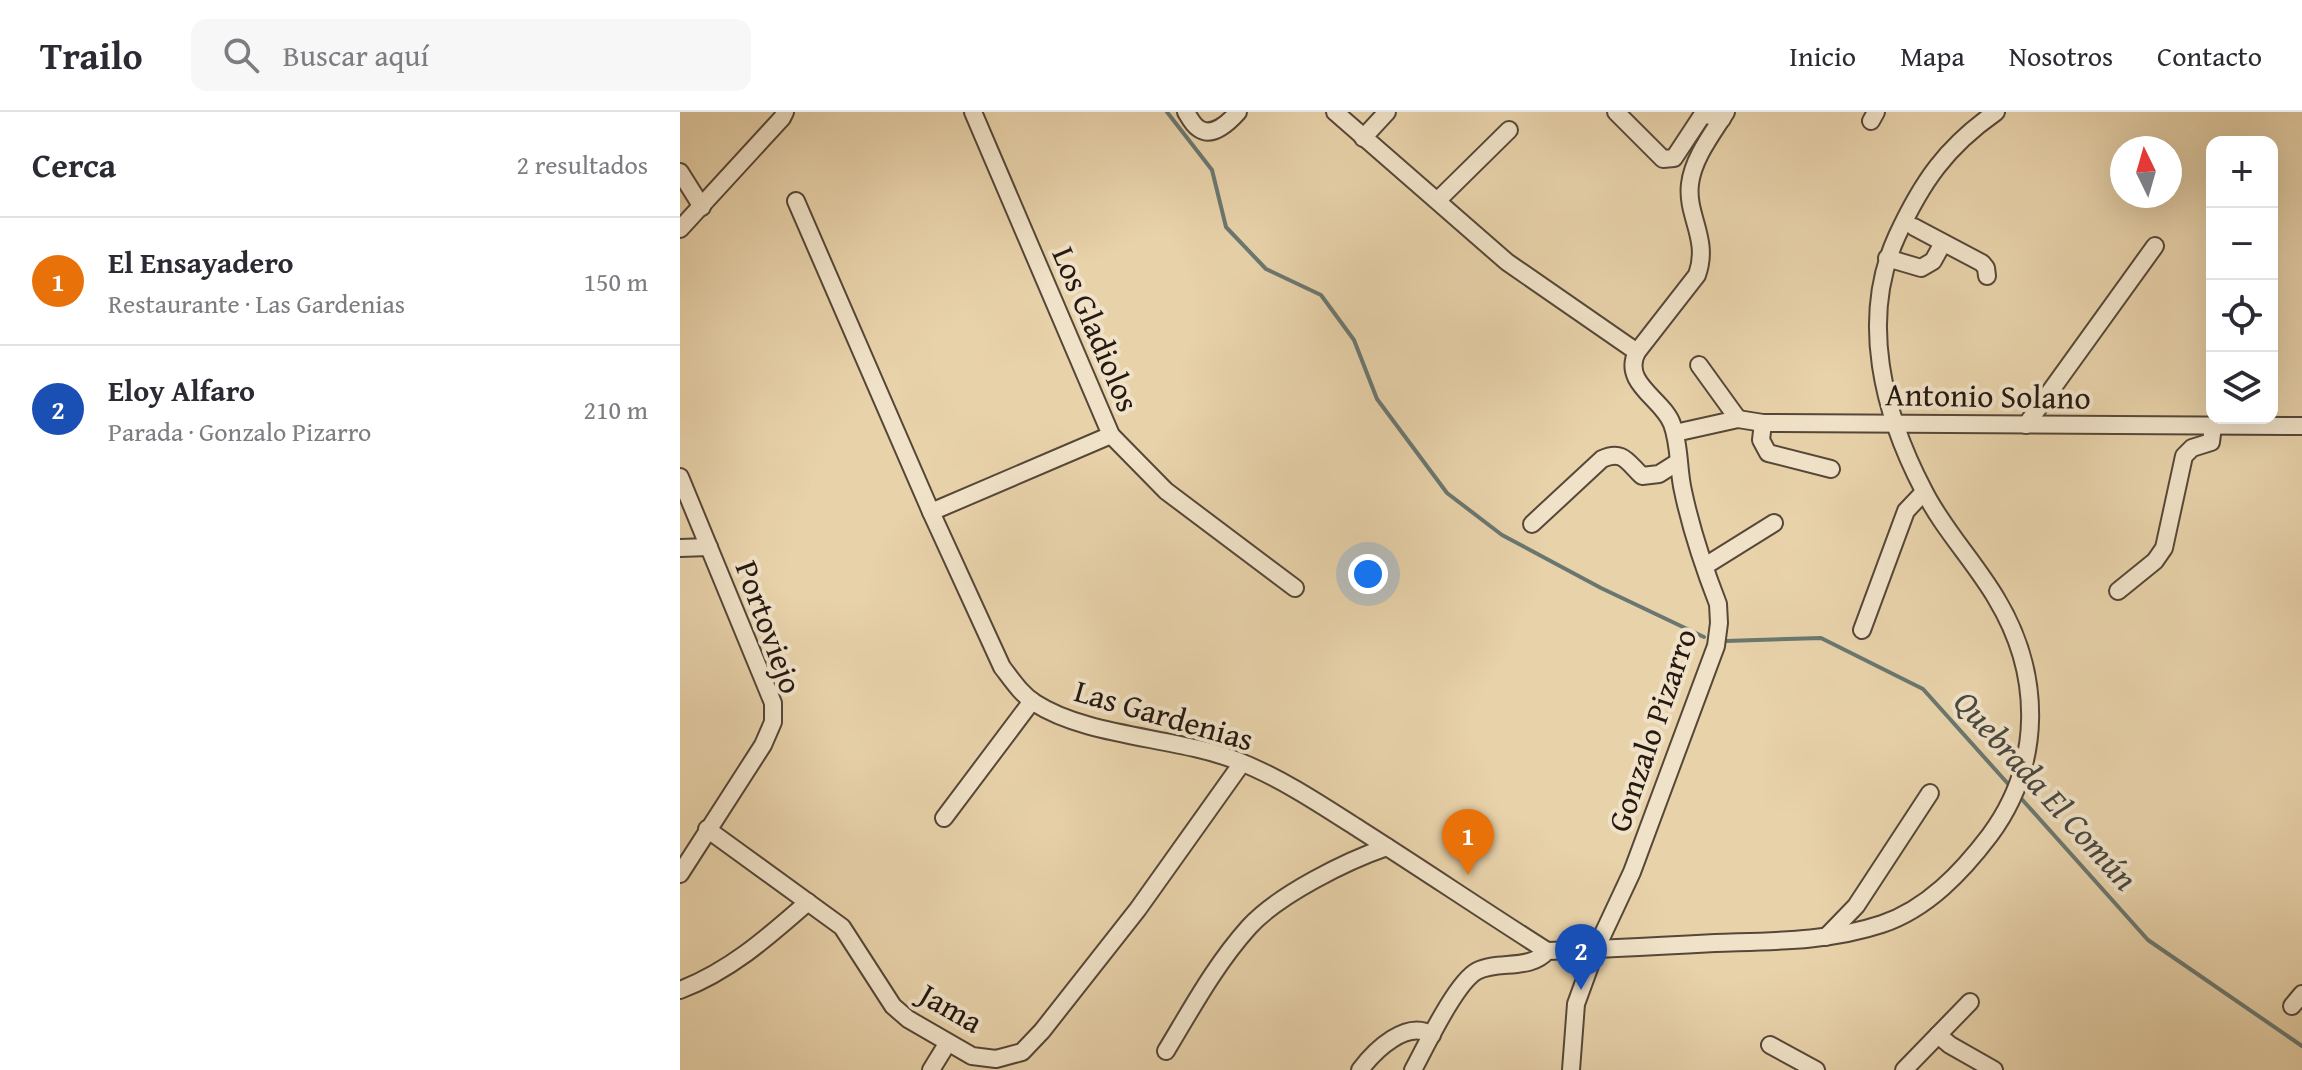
<!DOCTYPE html>
<html lang="es">
<meta charset="utf-8">
<style>
body{margin:0;font-family:"Gentium Book Plus",serif;background:#f7f7f7;color:#2b2b33}
.controls{position:absolute;right:24px;top:24px;display:grid;overflow:hidden;border-radius:16px;box-shadow:0 8px 32px #0002}
.controls button{width:72px;height:72px;display:grid;place-items:center;padding:0;border:0;border-bottom:2px solid #e1e1e2;background:#fff;color:#2b2b33;font:40px sans-serif}
.compass{position:absolute;left:1430px;top:24px;width:72px;height:72px;border-radius:50%;background:#fff;box-shadow:0 8px 32px #0002;rotate:355deg}
.you{position:absolute;left:688px;top:462px;width:28px;height:28px;margin:-20px;border:6px solid #fff;border-radius:50%;background:#1a73e8;box-shadow:0 0 0 12px #1a73e833}
.badge{display:grid;place-items:center;width:52px;height:52px;border-radius:50%;background:#8f2418;color:#fff;font-size:26px;font-weight:700}
.pin{position:absolute;translate:-50% -66px;filter:drop-shadow(0 2px 4px #0008)}
.pin::after{content:'';position:absolute;top:42px;width:28px;height:24px;background:inherit;clip-path:polygon(0 0,100% 0,50% 100%)}
.list{margin:0;padding:0;list-style:none}
h2{display:flex;justify-content:space-between;align-items:center;height:104px;margin:0;padding:0 32px;font-size:34px}
h2 small{font-size:26px;font-weight:400;color:#7c7c81}
.list li{display:grid;grid-template-columns:52px 1fr auto;gap:24px;align-items:center;box-sizing:border-box;height:128px;padding:0 32px;border-top:2px solid #e1e1e2}
.list b{display:block;font-size:30px;white-space:nowrap}
.list p{margin:0;font-size:26px;white-space:nowrap;color:#7c7c81}
.list em{font-size:26px;font-style:normal;color:#7c7c81}
.icon{flex:none;width:44px;height:44px;fill:none;stroke:currentColor;stroke-width:2;stroke-linecap:round;stroke-linejoin:round}
.map{position:relative;flex:none;width:1622px;height:958px;overflow:hidden}
header{display:flex;align-items:center;gap:48px;box-sizing:border-box;height:112px;padding:0 40px;background:#fff;border-bottom:2px solid #e1e1e2}
header strong{font-size:38px}
nav{display:flex;gap:44px;margin-inline-start:auto;font-size:28px}
.search{width:560px;height:72px;background:#f7f7f7;display:flex;align-items:center;gap:20px;box-sizing:border-box;padding:0 28px;border-radius:16px;color:#7c7c81;font-size:30px}
main{display:flex}
aside{flex:1;background:#fff}
.map>svg:first-child{display:block}
.lines{fill:none;stroke-linecap:round;stroke-linejoin:round}
.stream{stroke:#6a7770;stroke-width:4}
.minor-casing{stroke:#564738;stroke-width:20}
.minor{stroke:#f0e2c8;stroke-width:16}
.labels{text-anchor:middle;stroke-width:8;stroke-linejoin:round;paint-order:stroke}
.street-label{font-size:32px;fill:#261912;stroke:#f0e2c8}
.water-label{font-size:34px;font-style:italic;fill:#484841;stroke:#f0e2c8}
</style>
<header>
<strong>Trailo</strong>
<div class="search"><svg class="icon" aria-label="search" viewBox="0 0 24 24"><circle cx="10" cy="10" r="6"/><path d="M15 15l6 6"/></svg>Buscar aquí</div>
<nav><a>Inicio</a><a>Mapa</a><a>Nosotros</a><a>Contacto</a></nav>
</header>
<main>
<aside>
<h2>Cerca<small>2 resultados</small></h2>
<ul class="list">
<li><span class="badge" style="background:#e8710a">1</span><div><b>El Ensayadero</b><p>Restaurante · Las Gardenias</p></div><em>150 m</em></li>
<li><span class="badge" style="background:#1a4fb4">2</span><div><b>Eloy Alfaro</b><p>Parada · Gonzalo Pizarro</p></div><em>210 m</em></li>
</ul>
</aside>
<div class="map">
<svg width="1622" height="958" viewBox="0 0 1622 958">
<rect width="100%" height="100%" fill="#e8d2aa"/>
<filter id="stains"><feTurbulence type="fractalNoise" baseFrequency=".0025" numOctaves="4"/><feColorMatrix values="0 0 0 0 .2 0 0 0 0 .09 0 0 0 0 .02 0 0 0 .5 -.17"/></filter>
<radialGradient id="worn" r=".72"><stop offset=".6" stop-color="#630" stop-opacity="0"/><stop offset="1" stop-color="#630" stop-opacity=".3"/></radialGradient>
<g class="lines">
<g class="stream">
<polyline points="487,0 532,58 546,115 586,157 641,183 674,228 697,287 767,381 822,423 921,476 1024,525"/>
<polyline points="1046,529 1141,526 1243,577 1330,674"/>
<polyline points="1338,683 1468,828 1622,934"/>
</g>
<g class="minor-casing">
<g id="minor">
<polyline points="293,0 431,323 486,379 615,476"/>
<path d="M506,0C509,5 513,13 518,16C532,27 550,9 558,0"/>
<polyline points="655,0 827,150 957,240"/>
<polyline points="936,0 983,47 994,46 1021,5 1027,3 1042,7"/>
<polyline points="1191,9 1196,0"/>
<polyline points="683,26 707,0"/>
<polyline points="0,60 22,95"/>
<polyline points="758,88 829,18"/>
<path d="M116,89L251,400L322,555C332,568 341,582 355,591C407,625 497,625 558,649C601,666 640,692 679,717C742,757 804,799 867,839"/>
<polyline points="1234,115 1302,151 1306,156 1307,164"/>
<polyline points="0,117 102,6 105,0"/>
<polyline points="1207,146 1241,156 1253,149 1263,131"/>
<polyline points="1019,253 1058,307"/>
<polyline points="1083,311 1081,328 1088,341 1151,357"/>
<polyline points="1346,313 1475,134"/>
<polyline points="995,321 1058,307 1083,311 1622,314"/>
<polyline points="0,365 93,591 93,610 83,633 0,762"/>
<polyline points="251,400 431,323"/>
<path d="M852,412L922,347C943,337 948,351 962,364L979,362L998,350"/>
<polyline points="0,436 29,435"/>
<polyline points="1025,454 1094,411"/>
<polyline points="1438,479 1475,449 1484,436 1504,344 1512,336 1531,330 1533,314"/>
<polyline points="1182,518 1226,399 1244,380"/>
<polyline points="264,706 352,589"/>
<polyline points="27,717 162,815 213,894 228,907 292,944 316,947 342,940 362,919 458,797 562,651"/>
<polyline points="1146,825 1176,794 1250,681"/>
<path d="M0,878C50,859 88,825 128,790"/>
<polyline points="1612,894 1622,882"/>
<polyline points="1258,923 1270,933 1314,958"/>
<polyline points="1090,933 1136,958"/>
<path d="M486,939C512,896 535,853 569,815C598,783 666,749 707,735"/>
<polyline points="251,958 267,932"/>
<path d="M680,958C695,938 727,907 752,923"/>
<path d="M733,958C745,936 776,870 797,859C818,848 850,859 867,839C923,837 979,834 1035,831C1091,829 1148,830 1202,812C1247,797 1282,760 1310,723C1363,651 1362,562 1316,486C1294,449 1263,417 1244,379C1203,301 1179,207 1217,124C1242,70 1266,35 1316,0"/>
<path d="M891,958L896,892L916,837L952,760L1036,534L1039,511L1038,492C1024,456 1011,417 1003,379C998,358 1000,333 992,312C983,287 941,271 957,240L1017,163C1030,127 1006,104 1010,72C1013,46 1033,21 1046,0"/>
<polyline points="1224,958 1290,890"/>
</g>
</g>
<use href="#minor" class="minor"/>
</g>
<g class="labels">
<g class="street-label">
<text transform="translate(416 217) rotate(67)" y="11">Los Gladiolos</text>
<text transform="translate(1308 284) rotate(1)" y="11">Antonio Solano</text>
<text transform="translate(89 515) rotate(70)" y="11">Portoviejo</text>
<text transform="translate(484 603) rotate(16)" y="11">Las Gardenias</text>
<text transform="translate(972 618) rotate(-71)" y="11">Gonzalo Pizarro</text>
<text transform="translate(271 896) rotate(30)" y="11">Jama</text>
</g>
<g class="water-label">
<text transform="translate(1366 678) rotate(48)" y="12">Quebrada El Común</text>
</g>
</g>
<rect width="100%" height="100%" filter="url(#stains)"/>
<rect width="100%" height="100%" fill="url(#worn)"/>
</svg>
<div class="controls">
<button>+</button>
<button>−</button>
<button><svg class="icon" aria-label="locate" viewBox="0 0 24 24"><circle cx="12" cy="12" r="6"/><path d="M12 2v4M12 18v4M2 12h4M18 12h4"/></svg></button>
<button><svg class="icon" aria-label="layers" viewBox="0 0 24 24"><path d="M12 4l9 5-9 5-9-5zM3 14l9 5 9-5"/></svg></button>
</div>
<svg class="compass" viewBox="-18 -18 36 36"><path d="M0-13l5 13h-10z" fill="#e53935"/><path d="M0 13l5-13h-10z" fill="#7c7c81"/></svg>
<div class="you"></div>
<div class="pin badge" style="left:788px;top:763px;background:#e8710a">1</div>
<div class="pin badge" style="left:901px;top:878px;background:#1a4fb4">2</div>
</div>
</main>
